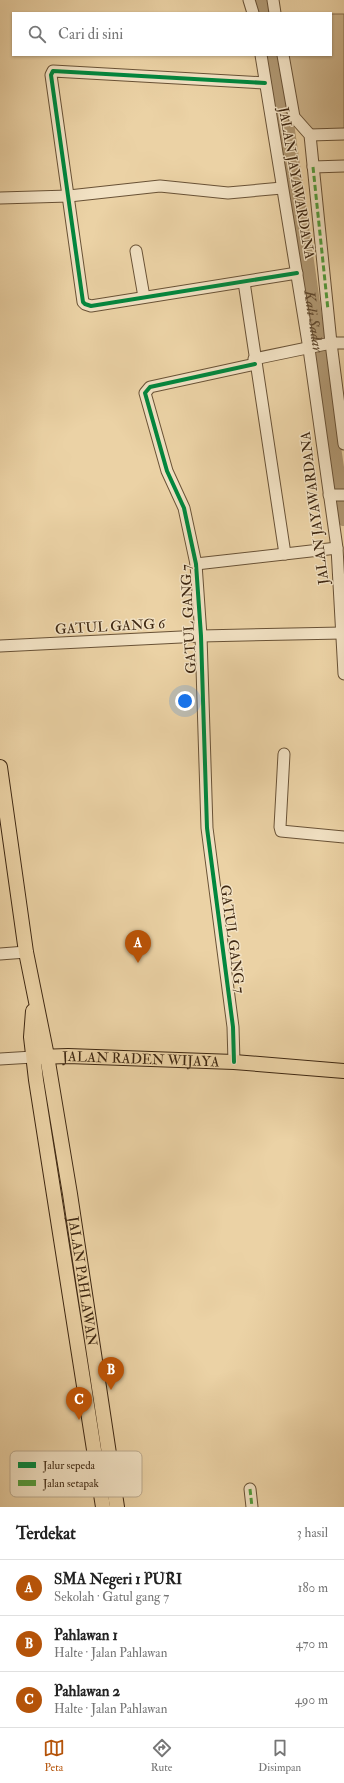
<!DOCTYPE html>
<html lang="id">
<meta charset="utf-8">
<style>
body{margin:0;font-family:"IM FELL Double Pica",serif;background:#f6f6f6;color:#222}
.you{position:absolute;left:185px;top:701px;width:14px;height:14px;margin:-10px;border:3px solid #fff;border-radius:50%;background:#1a73e8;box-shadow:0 0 0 6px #1a73e833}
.badge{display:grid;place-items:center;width:26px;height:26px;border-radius:50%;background:#b45309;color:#fff;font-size:13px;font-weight:700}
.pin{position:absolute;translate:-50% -33px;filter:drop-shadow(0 1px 2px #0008)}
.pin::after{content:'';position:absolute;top:21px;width:14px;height:12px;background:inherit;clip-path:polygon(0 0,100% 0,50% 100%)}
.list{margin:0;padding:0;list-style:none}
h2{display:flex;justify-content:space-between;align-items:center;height:52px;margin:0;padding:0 16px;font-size:17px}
h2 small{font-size:13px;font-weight:400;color:#767676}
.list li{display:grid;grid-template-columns:26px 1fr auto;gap:12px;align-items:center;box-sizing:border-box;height:56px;padding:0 16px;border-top:1px solid #e0e0e0}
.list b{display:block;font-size:15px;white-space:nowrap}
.list p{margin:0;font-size:13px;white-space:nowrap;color:#767676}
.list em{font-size:13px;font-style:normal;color:#767676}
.icon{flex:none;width:22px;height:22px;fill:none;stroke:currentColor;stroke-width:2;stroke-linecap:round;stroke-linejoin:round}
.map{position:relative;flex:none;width:344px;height:1507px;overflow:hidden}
.search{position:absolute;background:#fff;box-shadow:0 1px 3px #0004;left:12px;right:12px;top:12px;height:44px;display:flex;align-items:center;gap:10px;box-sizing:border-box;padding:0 14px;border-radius:0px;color:#767676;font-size:15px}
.sheet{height:220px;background:#fff}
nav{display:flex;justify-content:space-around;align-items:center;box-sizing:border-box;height:56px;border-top:1px solid #e0e0e0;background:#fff;font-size:11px;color:#767676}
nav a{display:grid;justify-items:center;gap:2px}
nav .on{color:#b45309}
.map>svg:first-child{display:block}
.green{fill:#ceb58c;stroke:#866e4e}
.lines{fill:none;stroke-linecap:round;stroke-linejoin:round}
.river{stroke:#b09873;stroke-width:18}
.minor-casing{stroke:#695236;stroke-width:13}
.major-casing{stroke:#3e2711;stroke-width:16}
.minor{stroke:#f2e2c4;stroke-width:11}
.major{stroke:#ebd2a5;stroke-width:14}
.quiet{stroke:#539c3c;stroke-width:3;stroke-dasharray:6 3;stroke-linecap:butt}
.cycleway-casing{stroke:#f2e2c4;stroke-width:6}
.cycleway{stroke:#00873e;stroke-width:4}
.labels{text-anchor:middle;stroke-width:3;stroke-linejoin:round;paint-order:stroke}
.street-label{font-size:14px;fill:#3e2711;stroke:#f2e2c4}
.water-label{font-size:15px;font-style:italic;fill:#60492e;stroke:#f2e2c4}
.key{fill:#f2e2c4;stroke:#bcaa8e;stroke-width:1}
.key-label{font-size:11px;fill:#3e2711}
</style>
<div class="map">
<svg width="344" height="1507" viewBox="0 0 344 1507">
<rect width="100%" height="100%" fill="#ebd2a5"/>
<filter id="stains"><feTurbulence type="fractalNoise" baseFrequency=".005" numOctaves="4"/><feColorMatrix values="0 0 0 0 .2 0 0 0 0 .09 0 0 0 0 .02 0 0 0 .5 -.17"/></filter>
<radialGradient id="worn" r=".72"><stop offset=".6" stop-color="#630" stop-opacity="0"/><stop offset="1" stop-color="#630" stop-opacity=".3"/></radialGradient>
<polygon class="green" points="331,14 344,14 344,131 313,132 298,115 288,55 331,55"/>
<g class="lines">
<g class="river">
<polyline points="263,0 266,13"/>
<path id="s1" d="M275,55L341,509L344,517"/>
</g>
<g class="minor-casing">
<g id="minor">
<polyline points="249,0 253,13"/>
<polyline points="273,0 275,13"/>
<polyline points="261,55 309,349 337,548 344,674"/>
<polyline points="265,83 53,71 51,75 83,302 85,304 91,306 297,273"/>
<polyline points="310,135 344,134"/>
<polyline points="313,167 344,166"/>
<polyline points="0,198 69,196 160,186 228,193 282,188"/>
<polyline points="136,251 144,297"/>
<polyline points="244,282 285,554"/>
<polyline points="344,343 331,343 344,444"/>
<polyline points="254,359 331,343 310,135 294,117 283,55"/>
<polyline points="329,495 344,495"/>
<polyline points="196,564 337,548"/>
<polyline points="0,646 201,636 342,633"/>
<polyline points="284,754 280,827 281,831 344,837"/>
<polyline points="0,954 26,952"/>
<polyline points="0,1059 33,1057"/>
<polyline points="234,1062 233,1027 207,828 201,636 196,564 184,508 167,471 145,393 150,387 255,364"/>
<polyline points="250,1489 252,1507"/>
</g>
</g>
<g class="major-casing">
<g id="major">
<path id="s2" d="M0,767L26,952L47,1056L70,1194L117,1507"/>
<polyline points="33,1011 31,1037 36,1080 103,1507"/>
<path id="s3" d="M37,1057L68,1056L234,1062L344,1071"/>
</g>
</g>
<use href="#minor" class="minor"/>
<use href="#major" class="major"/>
<g class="quiet">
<polyline points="313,167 328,310"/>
<polyline points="250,1489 252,1507"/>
</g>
<g class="cycleway-casing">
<g id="cycleway">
<polyline points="265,83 53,71 51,75 83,302 85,304 91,306 297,273"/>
<polyline points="234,1062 233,1027 207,828 201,636 196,564 184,508 167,471 145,393 150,387 255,364"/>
</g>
</g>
<use href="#cycleway" class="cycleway"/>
</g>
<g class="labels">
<g class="street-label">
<text transform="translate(297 183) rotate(80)" y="5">JALAN JAYAWARDANA</text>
<text transform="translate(314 508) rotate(-97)" y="5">JALAN JAYAWARDANA</text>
<text transform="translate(188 619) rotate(-93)" y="5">GATUL GANG 7</text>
<text transform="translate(110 626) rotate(-3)" y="5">GATUL GANG 6</text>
<text transform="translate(233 939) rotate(82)" y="5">GATUL GANG 7</text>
<text dy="5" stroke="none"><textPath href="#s3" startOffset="104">JALAN RADEN WIJAYA</textPath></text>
<text dy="5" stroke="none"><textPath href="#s2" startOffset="521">JALAN PAHLAWAN</textPath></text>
</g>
<g class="water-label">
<text dy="5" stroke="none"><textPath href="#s1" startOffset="269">Kali Sadar</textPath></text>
</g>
</g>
<rect x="10" y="1451" width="132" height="46" rx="6" class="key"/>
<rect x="18" y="1462" width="18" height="6" fill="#00873e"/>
<rect x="18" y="1480" width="18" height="6" fill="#539c3c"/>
<g class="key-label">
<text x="43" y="1469">Jalur sepeda</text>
<text x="43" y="1487">Jalan setapak</text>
</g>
<rect width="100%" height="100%" filter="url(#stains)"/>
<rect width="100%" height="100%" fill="url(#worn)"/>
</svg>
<div class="you"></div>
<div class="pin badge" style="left:138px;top:963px">A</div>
<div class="pin badge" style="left:111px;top:1390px">B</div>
<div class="pin badge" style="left:79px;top:1420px">C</div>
<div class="search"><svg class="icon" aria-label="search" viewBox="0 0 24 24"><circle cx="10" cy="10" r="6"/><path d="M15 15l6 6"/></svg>Cari di sini</div>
</div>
<section class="sheet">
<h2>Terdekat<small>3 hasil</small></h2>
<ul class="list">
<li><span class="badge">A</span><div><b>SMA Negeri 1 PURI</b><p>Sekolah · Gatul gang 7</p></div><em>180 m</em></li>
<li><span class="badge">B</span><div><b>Pahlawan 1</b><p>Halte · Jalan Pahlawan</p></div><em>470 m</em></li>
<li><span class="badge">C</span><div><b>Pahlawan 2</b><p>Halte · Jalan Pahlawan</p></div><em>490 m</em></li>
</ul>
</section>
<nav>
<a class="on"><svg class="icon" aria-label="map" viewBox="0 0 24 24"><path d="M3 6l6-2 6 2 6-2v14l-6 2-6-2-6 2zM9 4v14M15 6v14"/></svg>Peta</a>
<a><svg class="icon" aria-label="directions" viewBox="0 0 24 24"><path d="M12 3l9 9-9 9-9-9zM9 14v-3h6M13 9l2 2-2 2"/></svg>Rute</a>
<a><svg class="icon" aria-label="saved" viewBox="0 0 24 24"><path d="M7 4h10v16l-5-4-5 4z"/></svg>Disimpan</a>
</nav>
